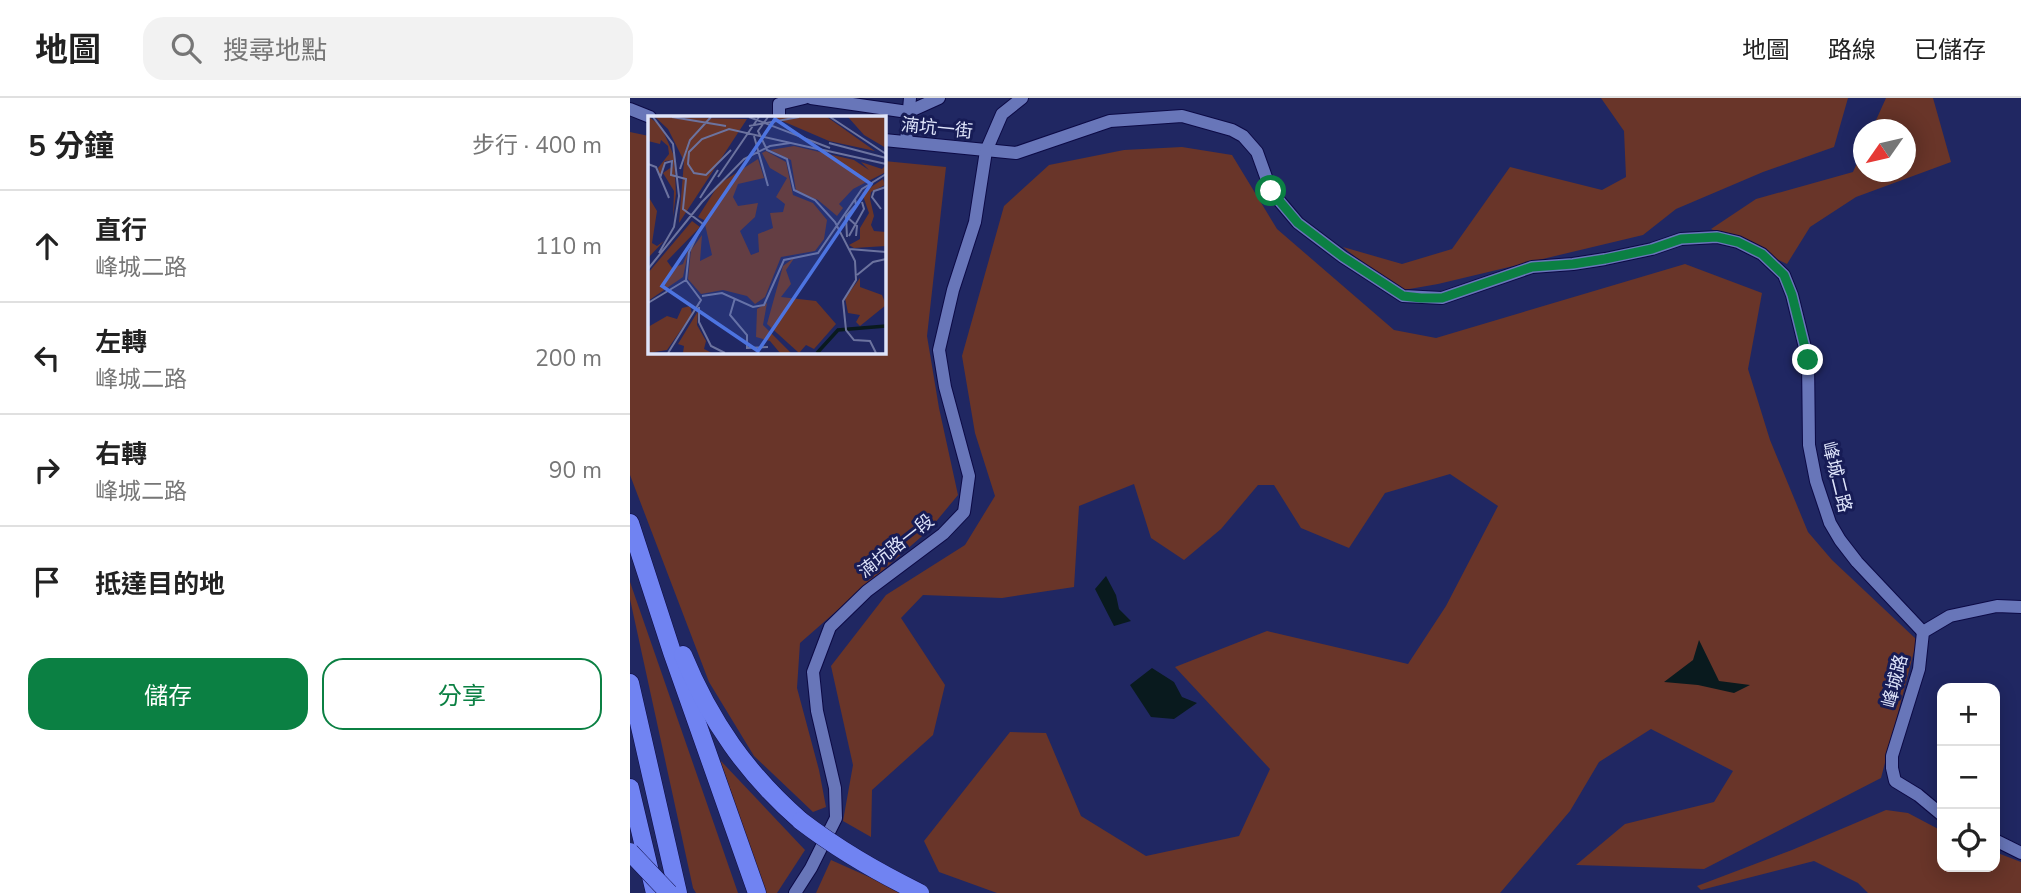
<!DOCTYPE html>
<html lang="zh-TW">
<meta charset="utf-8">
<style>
body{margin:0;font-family:"Nunito Sans","Noto Sans TC",sans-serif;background:#f2f2f2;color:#222}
.controls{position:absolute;right:21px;bottom:21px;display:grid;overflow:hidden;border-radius:14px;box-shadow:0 4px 18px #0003}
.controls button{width:63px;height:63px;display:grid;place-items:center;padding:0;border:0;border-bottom:2px solid #e0e0e0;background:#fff;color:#222;font:35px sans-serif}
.compass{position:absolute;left:1223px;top:21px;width:63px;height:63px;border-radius:50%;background:#fff;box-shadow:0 4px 18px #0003;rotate:236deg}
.stop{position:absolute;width:21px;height:21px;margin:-16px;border:5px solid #0b8043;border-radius:50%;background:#fff}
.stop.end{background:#0b8043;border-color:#fff;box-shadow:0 2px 7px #0008}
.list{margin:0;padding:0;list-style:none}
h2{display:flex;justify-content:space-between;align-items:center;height:91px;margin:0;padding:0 28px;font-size:30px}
h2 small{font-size:23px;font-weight:400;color:#767676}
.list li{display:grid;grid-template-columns:46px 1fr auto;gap:21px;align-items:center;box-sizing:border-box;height:112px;padding:0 28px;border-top:2px solid #e0e0e0}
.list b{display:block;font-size:26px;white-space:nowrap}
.list p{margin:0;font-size:23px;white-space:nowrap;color:#767676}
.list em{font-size:23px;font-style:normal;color:#767676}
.actions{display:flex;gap:14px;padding:21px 28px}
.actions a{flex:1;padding:16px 0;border:2px solid #0b8043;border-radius:21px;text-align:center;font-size:24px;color:#0b8043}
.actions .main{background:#0b8043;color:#fff}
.icon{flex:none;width:38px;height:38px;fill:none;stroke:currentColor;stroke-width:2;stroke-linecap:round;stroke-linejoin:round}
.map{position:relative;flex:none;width:1391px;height:795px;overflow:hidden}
header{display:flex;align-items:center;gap:42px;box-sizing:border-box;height:98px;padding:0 35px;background:#fff;border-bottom:2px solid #e0e0e0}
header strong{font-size:33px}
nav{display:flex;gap:38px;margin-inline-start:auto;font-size:24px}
.search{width:490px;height:63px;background:#f2f2f2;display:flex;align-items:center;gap:18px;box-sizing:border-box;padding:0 24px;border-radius:21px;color:#767676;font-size:26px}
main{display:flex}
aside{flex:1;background:#fff}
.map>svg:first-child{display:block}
.green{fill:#693529}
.water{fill:#091a1e}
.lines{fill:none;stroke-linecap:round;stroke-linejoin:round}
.minor-casing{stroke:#0c0a45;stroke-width:14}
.highway-casing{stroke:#0c0a45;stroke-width:19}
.minor{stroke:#6876b9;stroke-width:12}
.highway{stroke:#7083f2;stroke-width:18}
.highway-bridge-casing{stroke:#0c0a45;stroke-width:19;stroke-linecap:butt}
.highway-bridge{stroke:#7083f2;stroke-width:18}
.route{stroke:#0b8043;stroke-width:9}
.labels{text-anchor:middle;stroke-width:6;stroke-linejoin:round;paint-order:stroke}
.street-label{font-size:18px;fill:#dee4fa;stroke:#171c56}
.inset-river{fill:none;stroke:#091a1e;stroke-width:3.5}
.inset-road{fill:none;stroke:#6c739f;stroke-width:2}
.view{fill:#4d74e0;fill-opacity:0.15;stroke:#4d74e0;stroke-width:3.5}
.inset-edge{fill:none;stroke:#dee4fa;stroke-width:3.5}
</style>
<header>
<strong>地圖</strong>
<div class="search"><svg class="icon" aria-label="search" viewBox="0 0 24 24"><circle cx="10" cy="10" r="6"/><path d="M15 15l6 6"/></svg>搜尋地點</div>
<nav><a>地圖</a><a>路線</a><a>已儲存</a></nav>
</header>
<main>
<aside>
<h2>5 分鐘<small>步行 · 400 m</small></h2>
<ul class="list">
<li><svg class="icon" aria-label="ahead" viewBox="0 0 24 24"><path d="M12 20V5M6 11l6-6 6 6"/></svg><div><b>直行</b><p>峰城二路</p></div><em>110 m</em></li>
<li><svg class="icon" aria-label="left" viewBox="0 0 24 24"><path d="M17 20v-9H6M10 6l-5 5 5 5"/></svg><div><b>左轉</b><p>峰城二路</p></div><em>200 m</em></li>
<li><svg class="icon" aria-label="right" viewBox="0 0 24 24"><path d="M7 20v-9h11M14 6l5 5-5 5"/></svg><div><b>右轉</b><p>峰城二路</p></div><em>90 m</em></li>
<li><svg class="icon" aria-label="arrive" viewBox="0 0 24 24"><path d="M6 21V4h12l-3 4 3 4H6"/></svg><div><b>抵達目的地</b></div></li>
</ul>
<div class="actions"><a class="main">儲存</a><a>分享</a></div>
</aside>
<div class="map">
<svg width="1391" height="795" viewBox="0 0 1391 795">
<rect width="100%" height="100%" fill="#202762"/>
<g class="green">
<polygon points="971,0 1218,0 1204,49 1133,74 1046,111 1013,137 808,186 768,193 713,149 772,166 822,151 880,69 972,92 996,79 994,33"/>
<polygon points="1256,0 1303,0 1321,64 1226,99 1180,129 1157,166 1081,131 1126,101 1223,74 1233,51 1234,74 1276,74 1276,32 1242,31"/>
<polygon points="0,34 19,38 19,254 254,254 254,63 316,69 297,238 309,310 328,397 299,432 170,545 167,590 189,672 196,709 183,714 124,658 79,584 0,377"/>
<polygon points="552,49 602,57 647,131 764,232 806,240 1055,166 1132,195 1118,271 1140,342 1178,434 1202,462 1287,542 1251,680 1074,771 946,767 995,726 1084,704 1103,673 1021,631 969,664 940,713 870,795 367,795 309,774 294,743 380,634 416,635 451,718 516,758 609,738 640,671 545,569 637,533 778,566 816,508 868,408 820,376 755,395 719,450 671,430 644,387 628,387 591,431 554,462 521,440 504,386 449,408 444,489 372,500 293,497 271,520 315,587 303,637 242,692 241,739 213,723 223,667 201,568 256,497 335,447 365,398 345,335 332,258 374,108 419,67 494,52"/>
<polygon points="0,484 108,795 66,795 63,790 0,501"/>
<polygon points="90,662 175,752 147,795 136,795"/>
<polygon points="1256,712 1278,715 1312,733 1312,769 1365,769 1365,754 1391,764 1391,795 1238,795 1228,785 1184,763 1071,792 1067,788 1162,752"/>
<polygon points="201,762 275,795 186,795"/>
</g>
<g class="water">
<polygon points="476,478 486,497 489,511 501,523 484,528 465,491"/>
<polygon points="1069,542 1089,583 1120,587 1104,595 1068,587 1034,584 1063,562"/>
<polygon points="522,570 544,584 552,599 567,605 544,621 521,619 500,587"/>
</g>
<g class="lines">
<g class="minor-casing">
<g id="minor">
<polyline points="181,0 278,14 309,0"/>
<polyline points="0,11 20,19"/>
<polyline points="149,19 149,6 174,0"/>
<polyline points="254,42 386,55 480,23 552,18 602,32 613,38 627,54 641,93 668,125 713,159 773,198 812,200 902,169 943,166 975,161 1022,151 1051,141 1087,139 1108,144 1132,156 1154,177 1162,197 1178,262 1179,347 1186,383 1200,425 1210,442 1227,464 1293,534"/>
<polyline points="276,44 280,0"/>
<polyline points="1312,717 1288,697 1265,683 1262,670 1262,658 1289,571 1293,534 1320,518 1367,508 1391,509"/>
<polyline points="1365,742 1391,755"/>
<polyline points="165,795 181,770 206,720 205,690 187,613 183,574 200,529 237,493 313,436 334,414 339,378 315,289 309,252 323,192 345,124 356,53 372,16 392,0"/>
</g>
</g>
<g class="highway-casing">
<g id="highway">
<polyline points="0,425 42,554 127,795"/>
<path d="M53,557C80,623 117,676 171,723"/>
<polyline points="0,585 48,795"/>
<polyline points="0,690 25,795"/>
</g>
</g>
<use href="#minor" class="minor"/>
<use href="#highway" class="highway"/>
<g class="highway-bridge-casing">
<g id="highway-bridge">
<path d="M171,723C209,752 247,774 290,795"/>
<polyline points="0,754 39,795"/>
</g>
</g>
<use href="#highway-bridge" class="highway-bridge"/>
</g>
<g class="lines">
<polyline class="route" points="641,93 668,125 713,159 773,198 791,200 812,200 902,169 943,166 975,161 1022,151 1051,141 1087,139 1108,144 1132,156 1154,177 1162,197 1178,262"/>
</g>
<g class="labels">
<g class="street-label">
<text transform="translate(307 30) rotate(6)" y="6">湳坑一街</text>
<text transform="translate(1207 379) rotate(76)" y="6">峰城二路</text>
<text transform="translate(266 448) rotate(-38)" y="6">湳坑路一段</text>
<text transform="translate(1265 583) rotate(-76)" y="6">峰城路</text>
</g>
</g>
<g transform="translate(18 18)">
<rect width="238" height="238" fill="#202762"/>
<path d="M1,1L13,10L26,40L28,78L25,101L26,75L15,57L25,50V44L17,45L12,59L10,52L21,38L20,30L13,24L12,28L0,25ZM7,1L99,3L31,107L36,45L20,13ZM125,1H179L227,35L181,25ZM200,1H238V32L216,19ZM146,30L206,44L221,54L213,46L234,53L238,49V56L205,73L191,88L195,92L189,100L170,84L148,75L143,44L122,34ZM118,35L138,46L145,79L165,87L179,104L176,123L167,135L133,141L117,181L107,188L99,180L75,174L53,178L40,163L43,134L54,119L52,145L64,139L56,104L50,101L71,68L110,43L116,62L90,68L85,81L90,90L110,87L107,101L92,115L103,139L111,136L110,118L125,112L122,97L135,96L137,88L128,81L139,62L122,52L114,37ZM235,63L237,69L223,76L222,83L226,100L223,109L226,115L238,116V130L206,132L201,129L212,123V112L221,97L214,77ZM0,80L9,95L4,127L9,130L16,125L0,142ZM44,105L52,111L19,145L24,152L35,148L41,132L35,161L0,185V157ZM147,141L138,154L143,168L133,181L168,185L188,208L166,233L158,229L151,237L119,208L135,150ZM212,162V171L234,179L238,189L212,210L208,206L212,199L200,197L197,182ZM119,187L115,209L143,237H132L122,225L108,221L109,193ZM42,190L44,198L19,234L0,237V211L19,200L29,203L34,192ZM50,195L49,209L58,225L56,233L64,237H35L36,230L30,228Z" fill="#693529"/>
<path class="inset-river" d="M169,237L190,214L238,210"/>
<path class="inset-road" d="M5,1L25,28L31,80L26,111L11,137M24,1L78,10M101,1L182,32M120,1L110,15L119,34L139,43L146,74L167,84L187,106L207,145L208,164L195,185L198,214L206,224L222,225L228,237M182,1L238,38M101,10L151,1M106,20L120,70M181,27L238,42M171,33L238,48M83,34L58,59L46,57L40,48L41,36L54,23L81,13L174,34M0,48L8,51L21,82M32,53L42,24L63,1M70,61L111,1M12,62L17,47L24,45L23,59L38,63L35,93L55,108L41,136L38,164M52,82L70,54M53,87L96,43L122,30L142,27M233,93L224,81L226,75L238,71M199,101L209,110L208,120M201,120L216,93L214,86M199,121L198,100L208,89L207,83M201,133L238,136M0,153L54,86M209,159L225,146L238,143M54,180L74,177L105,191L116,189L136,144L170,137L214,73L238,58M87,182L82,199L99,219V232L120,231M0,187L38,164M51,191V206L63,230L77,237M20,237L53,184L38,164"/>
<path class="view" d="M127,3L223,68L110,235L14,170Z"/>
<rect width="238" height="238" class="inset-edge"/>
</g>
</svg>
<div class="controls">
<button>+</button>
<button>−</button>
<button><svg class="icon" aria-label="locate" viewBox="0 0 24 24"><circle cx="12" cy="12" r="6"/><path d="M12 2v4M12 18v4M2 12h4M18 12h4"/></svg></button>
</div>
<svg class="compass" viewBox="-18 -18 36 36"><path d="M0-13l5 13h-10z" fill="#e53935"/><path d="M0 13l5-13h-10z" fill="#767676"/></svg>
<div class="stop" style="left:641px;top:93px"></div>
<div class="stop end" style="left:1178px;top:262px"></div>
</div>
</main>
